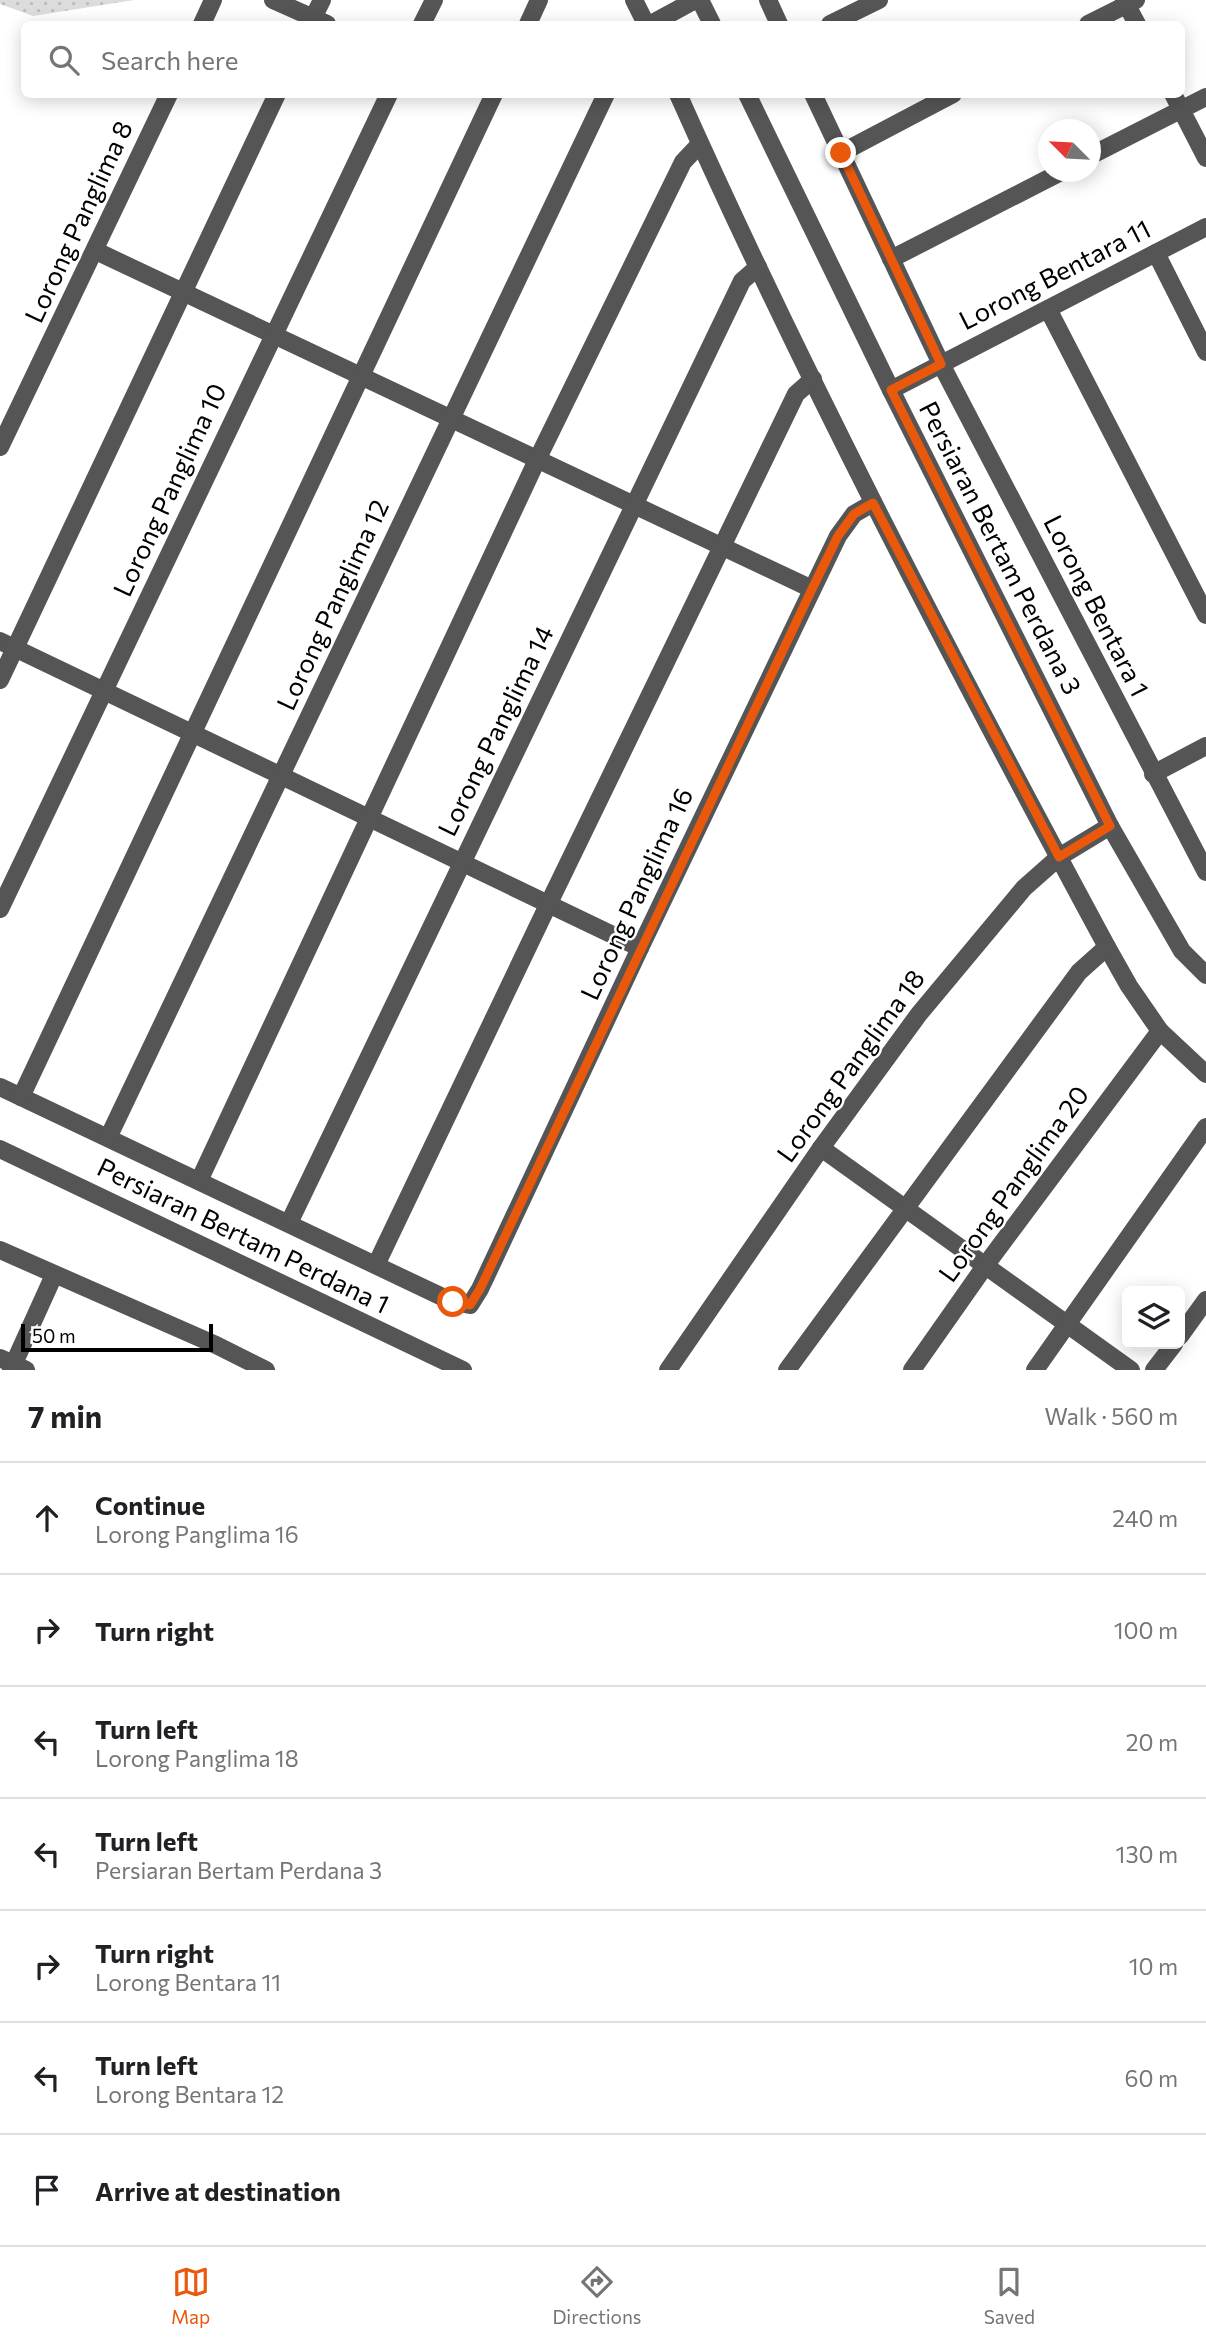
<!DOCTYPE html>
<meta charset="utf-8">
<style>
body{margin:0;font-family:Commissioner,sans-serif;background:#f6f6f6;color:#202124}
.controls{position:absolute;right:21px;bottom:21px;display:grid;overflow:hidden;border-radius:10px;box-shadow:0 4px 18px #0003}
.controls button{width:63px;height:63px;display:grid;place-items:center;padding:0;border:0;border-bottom:2px solid #e0e0e0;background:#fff;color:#202124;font:35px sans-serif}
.compass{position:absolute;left:1038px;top:119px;width:63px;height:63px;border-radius:50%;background:#fff;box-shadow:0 4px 18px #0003;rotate:294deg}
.scale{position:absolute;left:21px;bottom:18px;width:192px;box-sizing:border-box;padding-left:7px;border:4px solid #000;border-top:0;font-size:19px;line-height:24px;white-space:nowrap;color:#000;-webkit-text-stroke:5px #fff;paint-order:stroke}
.stop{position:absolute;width:21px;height:21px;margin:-16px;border:5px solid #ea580c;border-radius:50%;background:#fff}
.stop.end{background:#ea580c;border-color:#fff;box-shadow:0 2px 7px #0008}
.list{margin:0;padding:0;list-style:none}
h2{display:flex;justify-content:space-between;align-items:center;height:91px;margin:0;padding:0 28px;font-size:30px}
h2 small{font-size:23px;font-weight:400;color:#757577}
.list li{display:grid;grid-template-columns:46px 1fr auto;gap:21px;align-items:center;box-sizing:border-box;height:112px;padding:0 28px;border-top:2px solid #e0e0e0}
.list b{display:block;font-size:26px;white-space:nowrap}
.list p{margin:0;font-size:23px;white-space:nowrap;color:#757577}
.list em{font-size:23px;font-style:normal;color:#757577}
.icon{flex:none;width:38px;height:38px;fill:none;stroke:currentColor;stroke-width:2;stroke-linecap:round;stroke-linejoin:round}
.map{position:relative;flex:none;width:1206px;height:1370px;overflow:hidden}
.search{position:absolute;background:#fff;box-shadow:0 4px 18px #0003;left:21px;right:21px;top:21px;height:77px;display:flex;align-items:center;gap:18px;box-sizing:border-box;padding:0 24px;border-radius:10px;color:#757577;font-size:26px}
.sheet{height:875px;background:#fff}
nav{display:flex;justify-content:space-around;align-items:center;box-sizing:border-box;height:98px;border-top:2px solid #e0e0e0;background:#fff;font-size:19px;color:#757577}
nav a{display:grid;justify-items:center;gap:4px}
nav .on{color:#ea580c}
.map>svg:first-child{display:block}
.grass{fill:url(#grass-dots)}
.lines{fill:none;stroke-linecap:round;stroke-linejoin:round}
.minor{stroke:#555;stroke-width:18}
.route{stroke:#ea580c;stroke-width:9}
.labels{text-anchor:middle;stroke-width:5;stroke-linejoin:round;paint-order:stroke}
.street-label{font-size:26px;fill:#000;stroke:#fff}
</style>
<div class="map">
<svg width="1206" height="1370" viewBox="0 0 1206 1370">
<defs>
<pattern id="grass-dots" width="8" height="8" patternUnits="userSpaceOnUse" patternTransform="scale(1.75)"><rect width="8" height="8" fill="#dcdcdc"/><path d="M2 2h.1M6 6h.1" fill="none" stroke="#bbb" stroke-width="1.8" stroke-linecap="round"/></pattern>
</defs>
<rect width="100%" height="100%" fill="#fff"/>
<polygon class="grass" points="0,0 134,0 33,16 0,4"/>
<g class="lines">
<g class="minor">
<polyline points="273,0 327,24"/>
<polyline points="634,0 646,24"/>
<polyline points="700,0 712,24"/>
<polyline points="768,0 779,24"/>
<polyline points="1124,0 1137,24"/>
<polyline points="202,24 213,0"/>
<polyline points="310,24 322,0"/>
<polyline points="422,24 434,0"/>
<polyline points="528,24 539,0"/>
<polyline points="651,24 695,0"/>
<polyline points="830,24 879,0"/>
<polyline points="1088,24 1136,0"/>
<path d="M678,94C808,385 956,667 1107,947L1129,986L1160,1031L1206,1074"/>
<polyline points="747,94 891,390 1110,826 1182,951 1206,975"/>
<polyline points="813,94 941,364 1206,872"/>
<polyline points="1173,94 1206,158"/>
<polyline points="841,153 953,94"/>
<polyline points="1090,156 1206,97"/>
<polyline points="96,251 812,589"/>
<polyline points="1156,253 1206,352"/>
<polyline points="891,259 1061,172"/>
<polyline points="1048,309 1206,615"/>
<polyline points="891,390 1206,227"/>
<polyline points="0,447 169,94"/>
<polyline points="0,641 640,948"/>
<polyline points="0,680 277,94"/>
<polyline points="1153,774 1206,746"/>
<polyline points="0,909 389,94"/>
<polyline points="0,1087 453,1302 470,1305 480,1289 640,948 838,536 854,514 873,503"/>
<polyline points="21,1097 494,94"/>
<polyline points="108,1138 606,94"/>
<polyline points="821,1148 1131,1370"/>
<polyline points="0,1149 463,1370"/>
<polyline points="199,1181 537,460 683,162 700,144"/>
<polyline points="289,1223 742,281 758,267"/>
<polyline points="0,1250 216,1345 266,1370"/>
<polyline points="376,1265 548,905 796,394 813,379"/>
<polyline points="1180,1336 1206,1300"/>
<polyline points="0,1358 26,1370"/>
<polyline points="11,1370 54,1275"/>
<polyline points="668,1370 821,1148 919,1014 1024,888 1059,857 1110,826"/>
<polyline points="787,1370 1079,972 1107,947"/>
<polyline points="912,1370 985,1266 1160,1031"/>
<polyline points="1035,1370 1206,1127"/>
<polyline points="1154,1370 1174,1344"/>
</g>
</g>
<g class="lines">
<polyline class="route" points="453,1302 470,1305 480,1289 812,589 838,536 854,514 873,503 1059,857 1110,826 891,390 941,364 841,153"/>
</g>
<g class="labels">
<g class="street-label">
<text transform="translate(79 222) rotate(-65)" y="9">Lorong Panglima 8</text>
<text transform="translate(1055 275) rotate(-27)" y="9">Lorong Bentara 11</text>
<text transform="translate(170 490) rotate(-65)" y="9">Lorong Panglima 10</text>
<text transform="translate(1000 548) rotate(63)" y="9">Persiaran Bertam Perdana 3</text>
<text transform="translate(333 605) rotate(-65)" y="9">Lorong Panglima 12</text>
<text transform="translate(1096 606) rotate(63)" y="9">Lorong Bentara 1</text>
<text transform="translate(496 731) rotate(-64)" y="9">Lorong Panglima 14</text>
<text transform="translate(637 894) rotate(-65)" y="9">Lorong Panglima 16</text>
<text transform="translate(851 1066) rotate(-54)" y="9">Lorong Panglima 18</text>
<text transform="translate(1014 1184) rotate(-54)" y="9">Lorong Panglima 20</text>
<text transform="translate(243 1236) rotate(26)" y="9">Persiaran Bertam Perdana 1</text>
</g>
</g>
</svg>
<div class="controls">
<button><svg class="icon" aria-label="layers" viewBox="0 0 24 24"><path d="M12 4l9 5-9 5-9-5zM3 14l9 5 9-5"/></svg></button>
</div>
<svg class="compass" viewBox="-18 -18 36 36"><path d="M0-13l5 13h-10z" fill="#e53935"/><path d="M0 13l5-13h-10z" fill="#757577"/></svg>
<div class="scale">50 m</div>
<div class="stop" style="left:453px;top:1302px"></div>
<div class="stop end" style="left:841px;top:153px"></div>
<div class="search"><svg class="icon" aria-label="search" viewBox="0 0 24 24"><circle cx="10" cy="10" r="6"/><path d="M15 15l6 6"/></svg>Search here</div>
</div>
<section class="sheet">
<h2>7 min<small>Walk · 560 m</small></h2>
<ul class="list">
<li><svg class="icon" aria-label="ahead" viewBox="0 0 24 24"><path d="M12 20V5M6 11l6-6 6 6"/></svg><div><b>Continue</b><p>Lorong Panglima 16</p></div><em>240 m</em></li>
<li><svg class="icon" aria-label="right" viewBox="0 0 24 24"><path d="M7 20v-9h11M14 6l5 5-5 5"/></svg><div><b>Turn right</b></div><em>100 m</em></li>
<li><svg class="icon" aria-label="left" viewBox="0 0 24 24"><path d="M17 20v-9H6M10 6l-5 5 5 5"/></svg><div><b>Turn left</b><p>Lorong Panglima 18</p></div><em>20 m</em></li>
<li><svg class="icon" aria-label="left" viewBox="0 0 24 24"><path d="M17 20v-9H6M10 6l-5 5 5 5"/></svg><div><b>Turn left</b><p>Persiaran Bertam Perdana 3</p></div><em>130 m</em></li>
<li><svg class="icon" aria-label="right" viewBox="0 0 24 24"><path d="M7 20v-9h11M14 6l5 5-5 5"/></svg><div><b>Turn right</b><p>Lorong Bentara 11</p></div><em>10 m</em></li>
<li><svg class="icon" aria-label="left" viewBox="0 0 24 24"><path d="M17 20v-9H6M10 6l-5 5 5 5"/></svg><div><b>Turn left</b><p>Lorong Bentara 12</p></div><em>60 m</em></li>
<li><svg class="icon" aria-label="arrive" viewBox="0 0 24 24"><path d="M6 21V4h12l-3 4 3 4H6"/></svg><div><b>Arrive at destination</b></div></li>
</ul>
</section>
<nav>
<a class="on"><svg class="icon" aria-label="map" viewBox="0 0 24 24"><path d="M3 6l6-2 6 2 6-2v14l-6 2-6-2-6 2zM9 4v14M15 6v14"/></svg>Map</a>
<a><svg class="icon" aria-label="directions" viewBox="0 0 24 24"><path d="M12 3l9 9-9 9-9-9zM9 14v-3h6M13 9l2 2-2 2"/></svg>Directions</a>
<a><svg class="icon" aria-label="saved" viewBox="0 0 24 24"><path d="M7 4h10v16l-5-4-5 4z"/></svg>Saved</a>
</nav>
